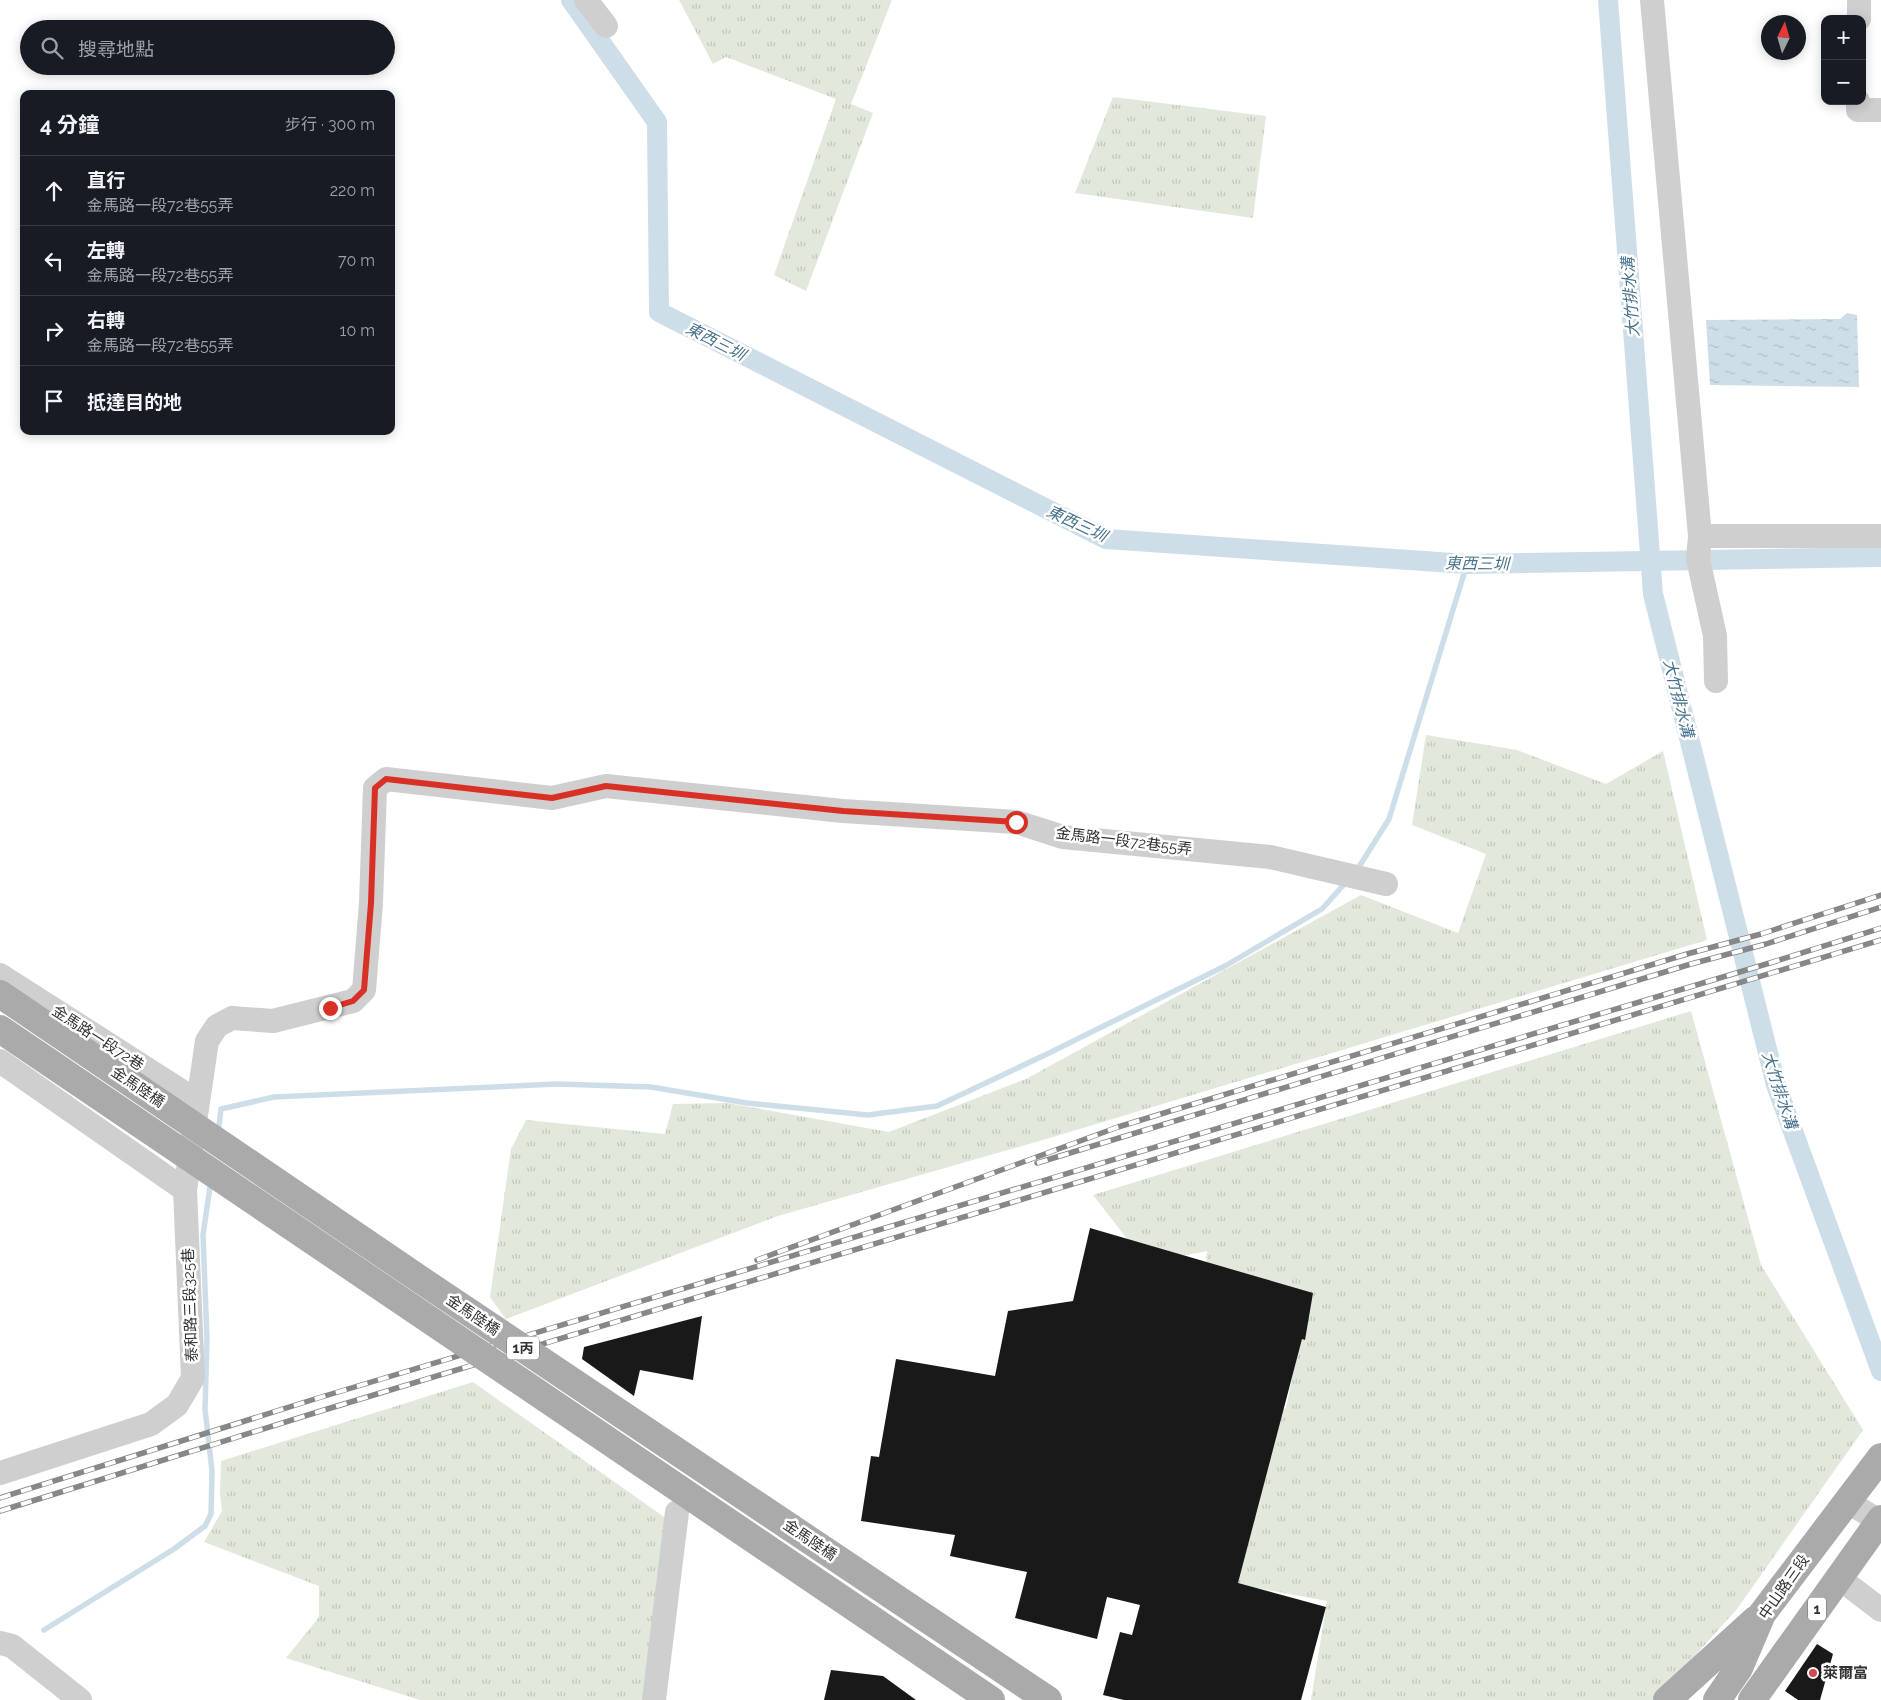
<!DOCTYPE html>
<html lang="zh-TW">
<meta charset="utf-8">
<style>
body{margin:0;font-family:Raleway,"Noto Sans TC",sans-serif;background:#20242c;color:#f1f3f6}
.controls{position:absolute;right:15px;top:15px;display:grid;overflow:hidden;border-radius:10px;box-shadow:0 2px 12px #0003}
.controls button{width:45px;height:45px;display:grid;place-items:center;padding:0;border:0;border-bottom:1px solid #363941;background:#171b24;color:#f1f3f6;font:25px sans-serif}
.compass{position:absolute;left:1761px;top:15px;width:45px;height:45px;border-radius:50%;background:#171b24;box-shadow:0 2px 12px #0003;rotate:5deg}
.stop{position:absolute;width:15px;height:15px;margin:-11px;border:4px solid #d93025;border-radius:50%;background:#fff}
.stop.end{background:#d93025;border-color:#fff;box-shadow:0 1px 5px #0008}
.list{margin:0;padding:0;list-style:none}
h2{display:flex;justify-content:space-between;align-items:center;height:65px;margin:0;padding:0 20px;font-size:21px}
h2 small{font-size:16px;font-weight:400;color:#9ea1a6}
.list li{display:grid;grid-template-columns:32px 1fr auto;gap:15px;align-items:center;box-sizing:border-box;height:70px;padding:0 20px;border-top:1px solid #363941}
.list b{display:block;font-size:19px;white-space:nowrap}
.list p{margin:0;font-size:16px;white-space:nowrap;color:#9ea1a6}
.list em{font-size:16px;font-style:normal;color:#9ea1a6}
.icon{flex:none;width:28px;height:28px;fill:none;stroke:currentColor;stroke-width:2;stroke-linecap:round;stroke-linejoin:round}
.map{position:relative;flex:none;width:1881px;height:1700px;overflow:hidden}
.search{position:absolute;background:#171b24;box-shadow:0 2px 12px #0003;left:20px;top:20px;width:375px;height:55px;display:flex;align-items:center;gap:12px;box-sizing:border-box;padding:0 18px;border-radius:28px;color:#9ea1a6;font-size:19px}
.panel{position:absolute;background:#171b24;box-shadow:0 2px 12px #0003;left:20px;top:90px;width:375px;height:345px;border-radius:10px}
.map>svg:first-child{display:block}
.grass{fill:url(#grass-tufts)}
.water{fill:url(#water-ripples)}
.lines{fill:none;stroke-linecap:round;stroke-linejoin:round}
.stream{stroke:#cedee8;stroke-width:5.5}
.canal{stroke:#cedee8;stroke-width:20}
.building{fill:#191919}
.minor{stroke:#cfcfcf;stroke-width:24}
.major{stroke:#aaa;stroke-width:28}
.rail-casing{stroke:#878787;stroke-width:5.5}
.rail{stroke:#fff;stroke-width:4;stroke-dasharray:11;stroke-linecap:butt}
.major-bridge{stroke:#aaa;stroke-width:28}
.route{stroke:#d93025;stroke-width:6}
.poi-dot{fill:#d54853;stroke:#fff;stroke-width:2}
.labels{text-anchor:middle;stroke-width:5;stroke-linejoin:round;paint-order:stroke}
.shield{fill:#fff;stroke:#707070;stroke-width:1}
.shield-label{font-size:14px;font-weight:bold;fill:#323232}
.street-label{font-size:15px;fill:#323232;stroke:#fff}
.poi-label{font-size:15px;font-weight:bold;fill:#323232;stroke:#fff;text-anchor:start}
.water-label{font-size:16px;font-style:italic;fill:#47728d;stroke:#fff}
</style>
<div class="map">
<svg width="1881" height="1700" viewBox="0 0 1881 1700">
<defs>
<pattern id="grass-tufts" width="24" height="20" patternUnits="userSpaceOnUse" patternTransform="scale(1.25)"><rect width="24" height="20" fill="#e2e8dc"/><path d="M3 7l-1-3M5 7V3M7 7l1-3M15 17l-1-3M17 17v-4M19 17l1-3" fill="none" stroke="#c2c7bd"/></pattern>
<pattern id="water-ripples" width="26" height="14" patternUnits="userSpaceOnUse" patternTransform="scale(1.25)"><rect width="26" height="14" fill="#cedee8"/><path d="M2 4q2-2 4 0t4 0M15 11q2-2 4 0t4 0" fill="none" stroke="#b1bfc7"/></pattern>
</defs>
<rect width="100%" height="100%" fill="#fff"/>
<g class="grass">
<polygon points="679,0 892,0 851,104 873,113 806,291 774,275 836,99 726,57 713,64"/>
<polygon points="1113,97 1266,116 1253,218 1075,193"/>
<polygon points="1426,735 1517,750 1606,784 1663,751 1707,940 1053,1137 778,1216 506,1319 490,1297 511,1149 526,1120 665,1134 673,1104 727,1103 889,1132 1026,1079 1361,895 1458,933 1486,854 1412,825"/>
<polygon points="1691,1011 1761,1265 1863,1430 1737,1609 1666,1688 1652,1700 1311,1700 1327,1601 1224,1582 1263,1417 1286,1408 1304,1321 1206,1266 1207,1251 1172,1258 1135,1249 1093,1195"/>
<polygon points="473,1382 667,1519 646,1700 420,1700 286,1658 319,1617 319,1586 204,1542 222,1511 220,1494 221,1461"/>
</g>
<polygon class="water" points="1847,313 1857,315 1859,387 1710,385 1706,320 1840,319"/>
<g class="lines">
<g class="stream">
<polyline points="1357,870 1389,819 1467,564"/>
<polyline points="218,1134 221,1109 274,1097 557,1084 651,1087 747,1103 868,1115 937,1106 1047,1054 1225,966 1322,909 1347,881"/>
<polyline points="44,1630 174,1549 205,1526 211,1514 212,1471 205,1409 207,1340 203,1235 211,1180"/>
</g>
<g class="canal">
<polyline points="571,0 657,122 659,312 1106,539 1467,564 1881,557"/>
<polyline points="1608,0 1653,594 1776,1085 1881,1371"/>
</g>
</g>
<g class="building">
<polygon points="1090,1228 1313,1293 1305,1340 1302,1339 1238,1583 1326,1607 1301,1700 1124,1700 1103,1695 1120,1632 1132,1635 1140,1605 1107,1597 1097,1639 1015,1618 1027,1572 950,1556 955,1535 861,1521 871,1456 879,1457 896,1359 995,1376 1008,1311 1073,1301"/>
<polygon points="702,1316 693,1380 640,1370 634,1396 582,1359 584,1347"/>
<polygon points="1817,1644 1833,1654 1820,1700 1798,1700 1785,1691"/>
<polygon points="831,1670 883,1676 916,1700 824,1700"/>
</g>
<g class="lines">
<g class="minor">
<polyline points="586,0 606,26"/>
<polyline points="1652,0 1700,536 1698,559 1715,636 1716,681"/>
<polyline points="1859,19 1859,0"/>
<polyline points="1858,101 1858,110 1881,110"/>
<polyline points="1700,536 1881,536"/>
<polyline points="0,975 197,1101"/>
<polyline points="0,1061 185,1190"/>
<polyline points="0,1473 151,1424 177,1405 193,1378 185,1190 207,1041 217,1026 232,1018 273,1021 353,1001 364,990 371,903 375,788 386,779 552,798 606,786 843,811 1016,822 1063,837 1270,857 1386,884"/>
<polyline points="1848,1502 1881,1522"/>
<polyline points="1839,1578 1881,1610"/>
<polyline points="0,1643 12,1646 80,1700"/>
<polyline points="654,1700 677,1512"/>
</g>
<g class="major">
<polyline points="1667,1700 1755,1620"/>
<polyline points="1717,1700 1739,1668 1762,1614 1881,1457"/>
<polyline points="1752,1700 1881,1519"/>
</g>
<g class="rail-casing">
<g id="rail">
<polyline points="1037,1163 1691,964 1766,944 1881,907"/>
<polyline points="757,1260 1118,1127 1687,954 1761,934 1881,895"/>
<polyline points="0,1498 318,1398 1773,962 1881,928"/>
<polyline points="0,1511 324,1410 1881,940"/>
</g>
</g>
<use href="#rail" class="rail"/>
<g class="major-bridge">
<polyline points="0,994 424,1282 1048,1700"/>
<polyline points="0,1029 991,1700"/>
</g>
</g>
<g class="lines">
<polyline class="route" points="330,1008 353,1001 364,990 371,903 375,788 386,779 552,798 606,786 843,811 1016,822"/>
</g>
<circle class="poi-dot" cx="1813" cy="1673" r="5"/>
<g class="labels">
<g class="shield">
<rect x="507" y="1336.5" width="32" height="23" rx="4"/>
<rect x="1808" y="1597.5" width="18" height="23" rx="4"/>
</g>
<g class="shield-label">
<text x="523" y="1353">1丙</text>
<text x="1817" y="1614">1</text>
</g>
<g class="street-label">
<text transform="translate(1124 841) rotate(7)" y="5">金馬路一段72巷55弄</text>
<text transform="translate(98 1038) rotate(33)" y="5">金馬路一段72巷</text>
<text transform="translate(138 1087) rotate(34)" y="5">金馬陸橋</text>
<text transform="translate(190 1305) rotate(-92)" y="5">泰和路三段325巷</text>
<text transform="translate(473 1315) rotate(34)" y="5">金馬陸橋</text>
<text transform="translate(810 1540) rotate(34)" y="5">金馬陸橋</text>
<text transform="translate(1784 1587) rotate(-55)" y="5">中山路三段</text>
</g>
<g class="poi-label">
<text x="1823" y="1678">萊爾富</text>
</g>
<g class="water-label">
<text transform="translate(1630 297) rotate(-94)" y="6">大竹排水溝</text>
<text transform="translate(716 341) rotate(27)" y="6">東西三圳</text>
<text transform="translate(1077 523) rotate(25)" y="6">東西三圳</text>
<text transform="translate(1477 563) rotate(1)" y="6">東西三圳</text>
<text transform="translate(1679 698) rotate(76)" y="6">大竹排水溝</text>
<text transform="translate(1780 1090) rotate(72)" y="6">大竹排水溝</text>
</g>
</g>
</svg>
<div class="controls">
<button>+</button>
<button>−</button>
</div>
<svg class="compass" viewBox="-18 -18 36 36"><path d="M0-13l5 13h-10z" fill="#e53935"/><path d="M0 13l5-13h-10z" fill="#9ea1a6"/></svg>
<div class="stop" style="left:1016px;top:822px"></div>
<div class="stop end" style="left:330px;top:1008px"></div>
<div class="search"><svg class="icon" aria-label="search" viewBox="0 0 24 24"><circle cx="10" cy="10" r="6"/><path d="M15 15l6 6"/></svg>搜尋地點</div>
<section class="panel">
<h2>4 分鐘<small>步行 · 300 m</small></h2>
<ul class="list">
<li><svg class="icon" aria-label="ahead" viewBox="0 0 24 24"><path d="M12 20V5M6 11l6-6 6 6"/></svg><div><b>直行</b><p>金馬路一段72巷55弄</p></div><em>220 m</em></li>
<li><svg class="icon" aria-label="left" viewBox="0 0 24 24"><path d="M17 20v-9H6M10 6l-5 5 5 5"/></svg><div><b>左轉</b><p>金馬路一段72巷55弄</p></div><em>70 m</em></li>
<li><svg class="icon" aria-label="right" viewBox="0 0 24 24"><path d="M7 20v-9h11M14 6l5 5-5 5"/></svg><div><b>右轉</b><p>金馬路一段72巷55弄</p></div><em>10 m</em></li>
<li><svg class="icon" aria-label="arrive" viewBox="0 0 24 24"><path d="M6 21V4h12l-3 4 3 4H6"/></svg><div><b>抵達目的地</b></div></li>
</ul>
</section>
</div>
